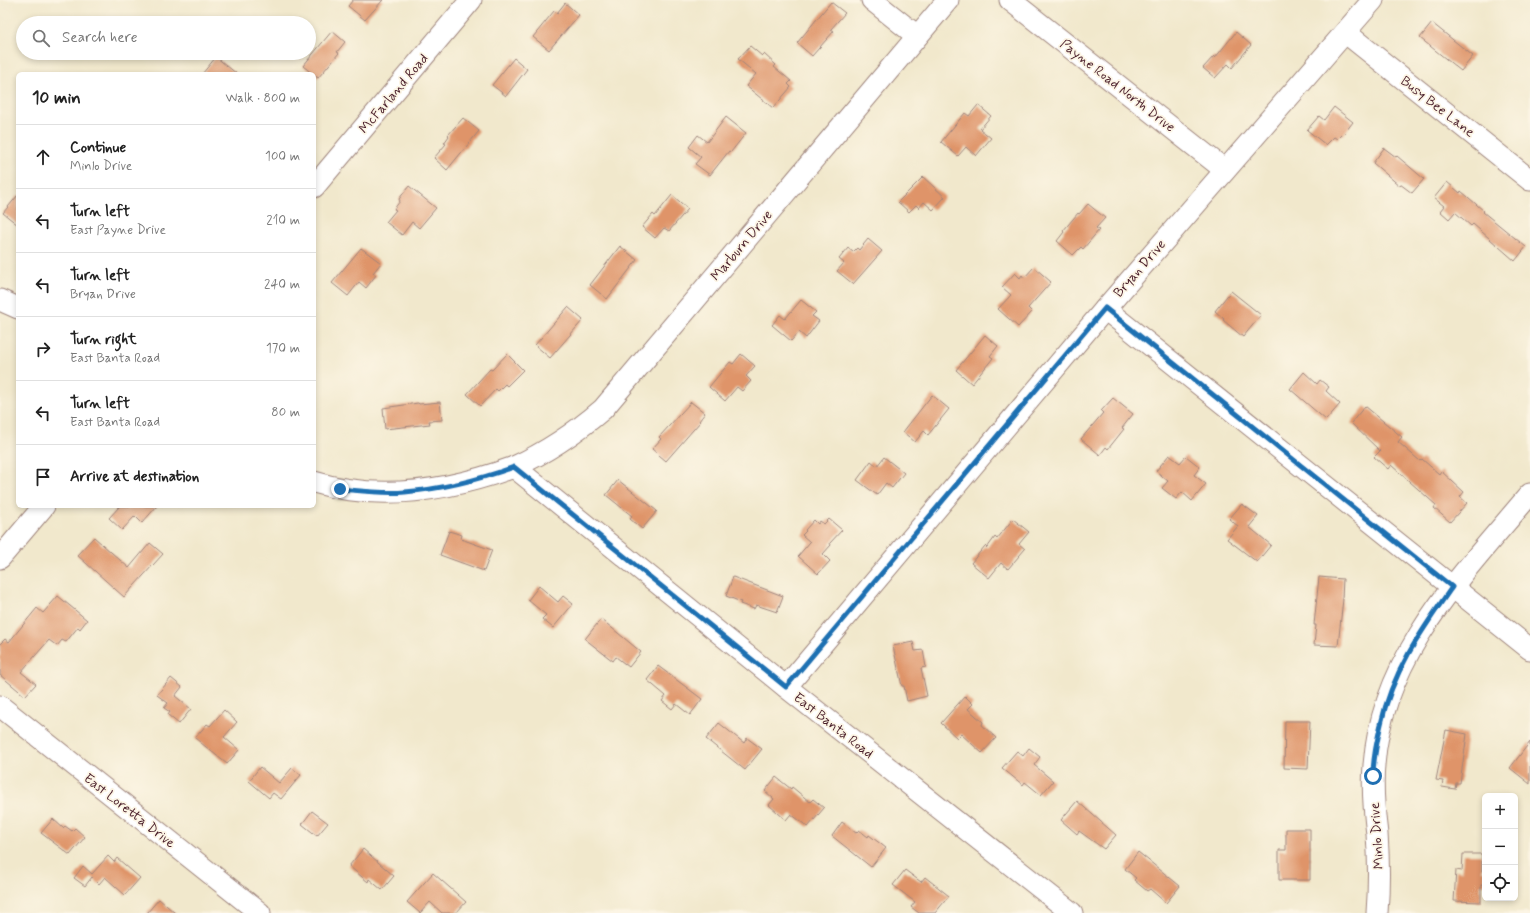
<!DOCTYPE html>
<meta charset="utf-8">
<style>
body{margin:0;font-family:Mynerve,sans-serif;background:#f2f2f2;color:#222}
.controls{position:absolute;right:12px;bottom:12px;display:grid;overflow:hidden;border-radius:6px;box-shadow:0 2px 6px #0003}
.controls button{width:36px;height:36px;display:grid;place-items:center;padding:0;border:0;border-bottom:1px solid #e0e0e0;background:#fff;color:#222;font:20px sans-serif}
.stop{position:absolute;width:12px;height:12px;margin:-9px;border:3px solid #1f6fb2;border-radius:50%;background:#fff}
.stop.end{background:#1f6fb2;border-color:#fff;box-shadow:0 1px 4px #0008}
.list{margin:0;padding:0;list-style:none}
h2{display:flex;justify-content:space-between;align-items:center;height:52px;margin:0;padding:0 16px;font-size:17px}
h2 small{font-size:13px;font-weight:400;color:#767676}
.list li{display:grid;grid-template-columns:26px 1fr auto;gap:12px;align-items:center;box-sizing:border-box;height:64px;padding:0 16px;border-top:1px solid #e0e0e0}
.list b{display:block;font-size:15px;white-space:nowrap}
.list p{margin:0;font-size:13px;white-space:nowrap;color:#767676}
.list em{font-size:13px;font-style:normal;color:#767676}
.icon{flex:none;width:22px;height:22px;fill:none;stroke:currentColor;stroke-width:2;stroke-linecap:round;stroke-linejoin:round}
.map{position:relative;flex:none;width:1530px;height:913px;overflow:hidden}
.search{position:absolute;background:#fff;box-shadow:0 2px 6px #0003;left:16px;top:16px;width:300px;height:44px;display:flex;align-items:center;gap:10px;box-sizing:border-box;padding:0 14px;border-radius:22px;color:#767676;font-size:15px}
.panel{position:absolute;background:#fff;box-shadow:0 2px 6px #0003;left:16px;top:72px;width:300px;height:436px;border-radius:6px}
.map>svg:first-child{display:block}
.building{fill:#df9469}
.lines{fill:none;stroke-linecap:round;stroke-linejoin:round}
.minor-casing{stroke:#9e847c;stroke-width:23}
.minor{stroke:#fff;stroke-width:21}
.route{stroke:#1f6fb2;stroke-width:5}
.labels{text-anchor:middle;stroke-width:3.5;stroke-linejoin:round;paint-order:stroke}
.street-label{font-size:14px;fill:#4a1f2b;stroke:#fcf5e5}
</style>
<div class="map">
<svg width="1530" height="913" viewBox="0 0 1530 913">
<rect width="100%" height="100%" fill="#fcf5e5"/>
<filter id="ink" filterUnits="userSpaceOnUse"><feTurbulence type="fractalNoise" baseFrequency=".025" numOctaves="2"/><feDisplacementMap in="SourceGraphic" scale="8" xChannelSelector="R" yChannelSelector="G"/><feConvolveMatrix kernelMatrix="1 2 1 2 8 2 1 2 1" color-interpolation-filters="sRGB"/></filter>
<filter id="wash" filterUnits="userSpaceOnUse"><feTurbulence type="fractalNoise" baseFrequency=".012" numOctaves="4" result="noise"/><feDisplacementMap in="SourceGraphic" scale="16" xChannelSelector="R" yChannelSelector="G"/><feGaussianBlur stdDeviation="0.9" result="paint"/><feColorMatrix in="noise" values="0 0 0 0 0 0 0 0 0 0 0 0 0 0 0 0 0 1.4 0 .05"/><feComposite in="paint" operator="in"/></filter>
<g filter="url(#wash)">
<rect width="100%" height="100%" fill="#f1e8cc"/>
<g id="blocks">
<g class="building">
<polygon points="353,0 383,0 365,20 348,6"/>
<polygon points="831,2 845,13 831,29 834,31 812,56 797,43"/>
<polygon points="565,3 579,15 549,50 533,37 554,11 557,13"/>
<polygon points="1432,23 1473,56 1461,71 1420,38"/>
<polygon points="332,31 345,42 337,52 339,53 318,78 303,66"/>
<polygon points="1236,32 1251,45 1232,68 1228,64 1215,78 1203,68 1214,56 1215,58"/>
<polygon points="750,46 762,56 764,54 776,65 774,67 791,81 788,84 791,87 773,108 746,86 756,74 738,59"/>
<polygon points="216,57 237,74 202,74"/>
<polygon points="514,58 527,69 506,96 492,85"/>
<polygon points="978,105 991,116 980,129 991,138 976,156 966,147 958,156 941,142 965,113 969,116"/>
<polygon points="1334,107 1353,122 1343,135 1342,134 1337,139 1334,137 1326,145 1307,130 1319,116 1324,120"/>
<polygon points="726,117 746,133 731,152 729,151 710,175 695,164 701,157 689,147 698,135 707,142"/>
<polygon points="463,118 479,131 447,170 434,158 446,144 444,143 449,136 448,135"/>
<polygon points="1384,148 1396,157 1397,156 1424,179 1412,193 1400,184 1400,186 1373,163"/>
<polygon points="923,177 945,197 933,210 924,202 919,208 916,205 909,212 898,202"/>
<polygon points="1447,182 1460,193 1461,191 1484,211 1483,212 1526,247 1515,261 1473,224 1471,226 1455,212 1449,219 1440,211 1444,206 1434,198"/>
<polygon points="409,186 436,208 419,228 412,222 402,235 386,222 396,210 394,209 400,201 399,199"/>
<polygon points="18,195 18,225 3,213"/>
<polygon points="672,195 688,209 669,231 664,228 655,238 642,227 653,214 655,216"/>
<polygon points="1088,204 1105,218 1096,228 1099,230 1083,249 1081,247 1073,255 1057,241 1064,232 1063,231 1078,213 1079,214"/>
<polygon points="868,239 882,251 853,284 837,271 844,263 839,259 848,248 853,252 857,248 859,250"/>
<polygon points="620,246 637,260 607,299 590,285"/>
<polygon points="361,248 381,263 373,273 376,275 366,288 359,282 348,296 332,283"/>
<polygon points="1034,267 1051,282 1028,308 1032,312 1018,327 998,309 1011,295 1002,287 1015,273 1020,278 1022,275 1024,278"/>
<polygon points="1231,291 1261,315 1243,337 1223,320 1224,319 1215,311"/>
<polygon points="801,300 816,312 812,316 819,321 806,338 799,332 791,341 772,325 780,315 785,319"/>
<polygon points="568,307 583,320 550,358 535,345"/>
<polygon points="985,335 998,346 990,356 993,358 972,384 956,370"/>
<polygon points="507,354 523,370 507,386 505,384 498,391 496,389 480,406 467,394 490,369 492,370"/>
<polygon points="741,354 755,366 746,376 751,381 742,391 737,387 725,401 709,387 730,362 733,364"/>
<polygon points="1304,372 1317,384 1320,380 1329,387 1326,391 1340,404 1326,420 1290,389"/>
<polygon points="932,395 949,409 928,435 924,431 915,442 903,432"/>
<polygon points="1113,398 1133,414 1122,428 1124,429 1108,449 1106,447 1100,455 1081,439 1103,413 1101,411"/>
<polygon points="440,402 442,420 429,421 430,424 385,429 383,408 418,403 419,404"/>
<polygon points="691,402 705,413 699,421 700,422 666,461 652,449 661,439 659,437"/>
<polygon points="1365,406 1402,437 1398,442 1420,461 1422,459 1439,474 1441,471 1464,492 1460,497 1467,503 1450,522 1434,508 1436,505 1391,465 1388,469 1374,457 1380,451 1351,423"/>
<polygon points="1169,455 1180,463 1186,456 1200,467 1194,475 1206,484 1192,501 1182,492 1176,499 1162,488 1168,481 1156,471"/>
<polygon points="884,457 904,473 892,488 886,483 877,495 857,480 871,461 877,466"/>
<polygon points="618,480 657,511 642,529 630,519 632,516 606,495"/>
<polygon points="1242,504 1258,516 1249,527 1271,545 1257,562 1227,539 1238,526 1229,519"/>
<polygon points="120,506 157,506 142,523 135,516 122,530 109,518"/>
<polygon points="829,519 842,530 830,543 831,545 823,554 830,561 818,574 798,556 810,542 802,535 806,531 805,530 814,520 818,524 820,521 824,524"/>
<polygon points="1013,519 1029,532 1019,544 1025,549 1008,569 1001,563 989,578 971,563 985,546 987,548 995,537 997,539"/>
<polygon points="449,531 462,535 461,539 492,550 484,571 440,555"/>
<polygon points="94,537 129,568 150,543 163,554 124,597 77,555"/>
<polygon points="733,577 783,596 777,612 756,605 754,609 740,604 741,602 726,596"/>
<polygon points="1319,577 1343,579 1342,599 1343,599 1338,646 1314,645 1316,625 1314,625"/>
<polygon points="539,586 558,602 563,596 573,604 553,628 542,619 546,615 528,600"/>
<polygon points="58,596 87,620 80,629 78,627 66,642 62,640 57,646 49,640 21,672 36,684 25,696 0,675 0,644 5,639 9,642 37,608 43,613"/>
<polygon points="601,619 641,652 629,667 616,657 613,661 585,639"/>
<polygon points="913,642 915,651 923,650 926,667 921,668 927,696 907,701 904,686 902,686 893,646"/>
<polygon points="658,666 702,699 690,715 676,704 672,709 662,701 666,696 647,680"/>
<polygon points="171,678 182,687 175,696 191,709 179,724 168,715 170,712 164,708 168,703 157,695"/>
<polygon points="965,696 973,704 968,709 983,722 982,725 996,738 982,753 961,734 957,738 941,723"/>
<polygon points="224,710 237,722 224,737 239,750 227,764 195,738 207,724 210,726"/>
<polygon points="1285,721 1310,721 1308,769 1284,768"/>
<polygon points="719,723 744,743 747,738 762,749 745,770 706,739"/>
<polygon points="1446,730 1467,734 1460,783 1456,783 1455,789 1442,787 1443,781 1436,780"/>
<polygon points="1530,742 1530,784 1510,768"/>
<polygon points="1029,748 1040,757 1034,765 1053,781 1041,795 1025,782 1023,785 1002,768 1017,751 1023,756"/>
<polygon points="260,767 279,783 292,768 301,775 281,799 273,793 269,798 249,781"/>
<polygon points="776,777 791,789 792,787 810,802 813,799 824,808 808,827 791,814 786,820 769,805 774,799 765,791"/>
<polygon points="1077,801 1116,835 1104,849 1079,831 1077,834 1061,820"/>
<polygon points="312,811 328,823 317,836 302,824"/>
<polygon points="53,819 63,828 65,826 72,831 75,828 85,837 70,855 41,833"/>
<polygon points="842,822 856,833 859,830 868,837 869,835 886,848 871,867 832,836"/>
<polygon points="1286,829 1310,829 1310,880 1279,880 1279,850 1286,850"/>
<polygon points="363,849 394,876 382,890 369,879 368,882 349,866"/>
<polygon points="1138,852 1180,886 1166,903 1150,889 1147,891 1134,880 1136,878 1125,869"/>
<polygon points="1463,854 1482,854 1482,871 1485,871 1485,885 1481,885 1481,902 1454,901 1456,870 1462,871"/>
<polygon points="108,856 114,862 117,858 140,878 125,895 105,877 99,884 92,877 85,886 74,878 83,866 92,874"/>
<polygon points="905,870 921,882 925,877 949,896 935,913 919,913 911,907 915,902 893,885"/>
<polygon points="433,873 466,902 456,913 442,913 430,902 420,913 407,902"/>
<polygon points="159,899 175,913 147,913"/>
</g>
</g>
</g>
<g filter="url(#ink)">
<use href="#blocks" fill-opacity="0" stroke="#9e847c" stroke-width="1"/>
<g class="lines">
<g class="minor-casing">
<g id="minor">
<polyline points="872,0 917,36"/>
<polyline points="1010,0 1225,170"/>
<polyline points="1346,33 1530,180"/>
<polyline points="314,187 471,0"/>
<polyline points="0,300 18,308"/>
<polyline points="1105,309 1530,649"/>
<path d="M514,467C547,452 575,433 603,409L948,0"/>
<path d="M314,482C379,502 451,490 514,467L786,687L1072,913"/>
<polyline points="0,558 44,506"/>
<polyline points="786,687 1105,309 1373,0"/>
<polyline points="0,706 260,913"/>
<path d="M1377,913C1379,887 1379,860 1377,834C1374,811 1372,788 1374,765C1382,655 1463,574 1530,494"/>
</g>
</g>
<use href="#minor" class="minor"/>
</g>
</g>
<g class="lines" filter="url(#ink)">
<path class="route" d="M340,489C362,491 383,494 405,492C442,489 478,480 514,467L786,687L1105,308L1452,587C1422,630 1392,672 1381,724C1377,741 1373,758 1373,776"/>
</g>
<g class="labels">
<g class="street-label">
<text transform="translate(1118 85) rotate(38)" y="5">Payne Road North Drive</text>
<text transform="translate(393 93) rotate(-50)" y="5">McFarland Road</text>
<text transform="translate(1438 106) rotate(38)" y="5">Busy Bee Lane</text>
<text transform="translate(741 245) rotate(-50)" y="5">Marburn Drive</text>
<text transform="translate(1139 268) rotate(-49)" y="5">Bryan Drive</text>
<text transform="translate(834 725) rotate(38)" y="5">East Banta Road</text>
<text transform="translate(130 810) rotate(38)" y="5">East Loretta Drive</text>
<text transform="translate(1376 836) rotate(-94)" y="5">Minlo Drive</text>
</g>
</g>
</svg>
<div class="controls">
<button>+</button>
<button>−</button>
<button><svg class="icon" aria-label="locate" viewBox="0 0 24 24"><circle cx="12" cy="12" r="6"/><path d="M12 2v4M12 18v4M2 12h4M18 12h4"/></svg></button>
</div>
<div class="stop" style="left:1373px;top:776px"></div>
<div class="stop end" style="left:340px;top:489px"></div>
<div class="search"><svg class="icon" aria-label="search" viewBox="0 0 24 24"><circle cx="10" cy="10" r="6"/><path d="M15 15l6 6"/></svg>Search here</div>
<section class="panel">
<h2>10 min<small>Walk · 800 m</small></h2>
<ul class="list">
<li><svg class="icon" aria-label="ahead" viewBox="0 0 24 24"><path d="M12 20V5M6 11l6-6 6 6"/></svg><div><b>Continue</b><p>Minlo Drive</p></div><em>100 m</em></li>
<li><svg class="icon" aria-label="left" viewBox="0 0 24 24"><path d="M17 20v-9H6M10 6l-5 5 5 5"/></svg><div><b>Turn left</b><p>East Payne Drive</p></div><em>210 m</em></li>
<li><svg class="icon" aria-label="left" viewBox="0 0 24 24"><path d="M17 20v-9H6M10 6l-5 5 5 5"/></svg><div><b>Turn left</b><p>Bryan Drive</p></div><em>240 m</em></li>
<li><svg class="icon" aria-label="right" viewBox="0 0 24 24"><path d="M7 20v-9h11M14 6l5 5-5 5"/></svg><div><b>Turn right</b><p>East Banta Road</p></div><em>170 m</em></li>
<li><svg class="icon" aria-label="left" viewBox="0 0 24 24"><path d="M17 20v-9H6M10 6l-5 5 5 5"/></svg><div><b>Turn left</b><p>East Banta Road</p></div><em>80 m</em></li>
<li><svg class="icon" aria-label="arrive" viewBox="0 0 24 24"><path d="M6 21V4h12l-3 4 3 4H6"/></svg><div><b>Arrive at destination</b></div></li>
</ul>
</section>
</div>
